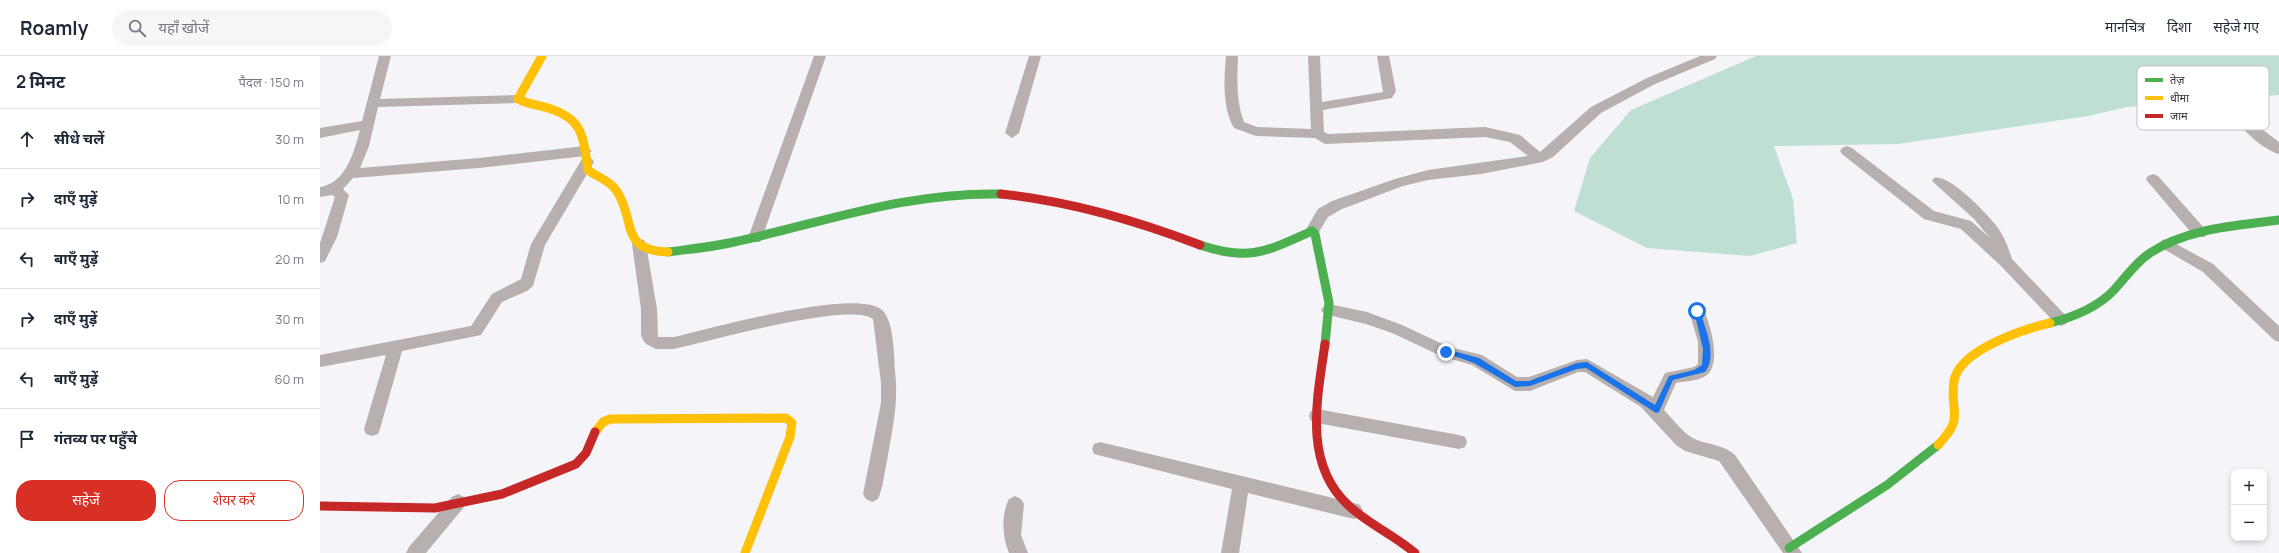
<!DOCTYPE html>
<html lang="hi">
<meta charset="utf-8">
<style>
body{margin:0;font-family:Manrope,"Noto Sans Devanagari",sans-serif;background:#f6f6f7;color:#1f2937}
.controls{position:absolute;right:12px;bottom:12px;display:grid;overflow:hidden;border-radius:8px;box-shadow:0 2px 6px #0003}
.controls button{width:36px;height:36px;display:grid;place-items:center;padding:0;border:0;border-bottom:1px solid #e0e1e3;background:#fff;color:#1f2937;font:20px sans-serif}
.stop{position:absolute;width:12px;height:12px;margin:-9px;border:3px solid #1a73e8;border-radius:50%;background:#fff}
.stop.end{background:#1a73e8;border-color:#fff;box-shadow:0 1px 4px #0008}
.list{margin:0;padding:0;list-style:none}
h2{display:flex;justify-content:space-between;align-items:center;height:52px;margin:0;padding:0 16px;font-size:17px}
h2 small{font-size:13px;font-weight:400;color:#747a83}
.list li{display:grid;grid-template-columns:26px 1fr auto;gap:12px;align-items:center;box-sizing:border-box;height:60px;padding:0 16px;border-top:1px solid #e0e1e3}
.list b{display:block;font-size:15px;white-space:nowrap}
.list em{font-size:13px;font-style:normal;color:#747a83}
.actions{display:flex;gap:8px;padding:12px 16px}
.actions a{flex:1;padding:9px 0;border:1px solid #d93025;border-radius:16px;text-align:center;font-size:14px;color:#d93025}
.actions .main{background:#d93025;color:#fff}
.icon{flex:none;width:22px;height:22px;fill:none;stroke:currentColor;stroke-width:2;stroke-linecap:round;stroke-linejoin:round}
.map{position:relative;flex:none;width:1959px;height:497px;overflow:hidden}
header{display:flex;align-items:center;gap:24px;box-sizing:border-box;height:56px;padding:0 20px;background:#fff;border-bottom:1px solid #e0e1e3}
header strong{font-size:19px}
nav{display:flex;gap:22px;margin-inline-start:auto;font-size:14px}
.search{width:280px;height:36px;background:#f6f6f7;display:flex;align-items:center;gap:10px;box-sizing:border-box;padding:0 14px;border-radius:22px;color:#747a83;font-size:15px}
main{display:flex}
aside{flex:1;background:#fff}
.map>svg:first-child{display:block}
.forest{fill:#bedfd1}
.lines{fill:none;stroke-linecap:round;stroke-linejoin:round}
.street{fill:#b8b0ae;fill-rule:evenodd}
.fast{stroke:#4caf50;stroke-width:9}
.slow{stroke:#ffc107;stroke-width:9}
.jam{stroke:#c62828;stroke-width:9}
.route{fill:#1a73e8}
.key{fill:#fff;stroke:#c2c2c2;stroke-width:1}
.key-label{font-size:11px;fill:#323235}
</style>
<header>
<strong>Roamly</strong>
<div class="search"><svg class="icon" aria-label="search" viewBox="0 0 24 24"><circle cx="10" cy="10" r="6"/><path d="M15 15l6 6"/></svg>यहाँ खोजें</div>
<nav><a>मानचित्र</a><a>दिशा</a><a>सहेजे गए</a></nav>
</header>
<main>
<aside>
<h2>2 मिनट<small>पैदल · 150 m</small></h2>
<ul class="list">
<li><svg class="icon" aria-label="ahead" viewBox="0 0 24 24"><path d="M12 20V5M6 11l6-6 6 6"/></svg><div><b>सीधे चलें</b></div><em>30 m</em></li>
<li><svg class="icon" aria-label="right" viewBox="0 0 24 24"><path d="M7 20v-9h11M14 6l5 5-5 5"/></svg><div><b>दाएँ मुड़ें</b></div><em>10 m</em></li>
<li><svg class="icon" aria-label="left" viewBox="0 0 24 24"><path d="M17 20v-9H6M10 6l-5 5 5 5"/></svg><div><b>बाएँ मुड़ें</b></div><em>20 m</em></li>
<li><svg class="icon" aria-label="right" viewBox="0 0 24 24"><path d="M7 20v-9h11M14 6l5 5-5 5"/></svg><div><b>दाएँ मुड़ें</b></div><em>30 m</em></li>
<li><svg class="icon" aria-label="left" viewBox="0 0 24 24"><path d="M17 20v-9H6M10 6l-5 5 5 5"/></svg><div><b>बाएँ मुड़ें</b></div><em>60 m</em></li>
<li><svg class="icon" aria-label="arrive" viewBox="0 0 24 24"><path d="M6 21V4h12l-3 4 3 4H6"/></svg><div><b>गंतव्य पर पहुँचे</b></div></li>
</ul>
<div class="actions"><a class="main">सहेजें</a><a>शेयर करें</a></div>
</aside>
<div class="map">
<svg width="1959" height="497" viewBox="0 0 1959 497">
<rect width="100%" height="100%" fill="#f4f4f9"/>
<polygon class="forest" points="1436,0 1959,0 1959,39 1807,51 1768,60 1578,88 1454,90 1473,143 1477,187 1430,200 1327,192 1254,155 1270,102 1311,54"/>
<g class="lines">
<g class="street">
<path d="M59,0H71L60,43L198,39L204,43L198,47L58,51L49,90L40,112L159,102L265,90L272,95L265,100L159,112L33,122L23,133L29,139L17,181L5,205L0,207V187L15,141L12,139L0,141V131C26,127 34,96 40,74L0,82V72L42,65Z"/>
<polygon points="494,0 506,0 442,182 440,186 430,186 428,182"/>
<polygon points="709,0 721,0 699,77 692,82 685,77"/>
<path d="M906,0H918C917,22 916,45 924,66L937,71L991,73L988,0H1000L1002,46L1063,36L1057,0H1069L1076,35L1072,42L1003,54L1004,76L1008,78L1165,71L1200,79L1220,96L1271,51L1327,22L1380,0H1397L1395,3L1335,28L1281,57L1233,101L1223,106L1161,118L1108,124L1083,130L1022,153L1008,161L997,179H987L985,175L998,153L1012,145L1075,123L1108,114L1208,100L1190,86L1165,81L1005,88L995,82L936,80L914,72C902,51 904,23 906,0Z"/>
<path d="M1910,43L1915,44L1930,64L1959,86V98C1938,92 1914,65 1904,47Z"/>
<path d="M1527,90L1532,92L1614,155L1651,165L1670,182L1654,163L1612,125L1614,122C1629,117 1671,161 1680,175C1685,183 1689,193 1692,203L1746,260L1749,264L1746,268L1741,270L1736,268L1680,209L1641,173L1604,163L1522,98L1520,95L1522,92Z"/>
<polygon points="267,101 272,103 274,106 225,189 213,230 207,235 182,246 161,279 82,295 60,373 58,378 52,380 46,378 44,373 66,299 0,311 0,299 151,270 172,238 201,223 211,188 262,103"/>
<polygon points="1833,118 1838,120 1885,173 1887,177 1885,181 1875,181 1828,126 1826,123 1828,120"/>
<path d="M319,183L324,184L326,188L337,253L338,281H354C389,273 537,231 562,254C574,265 574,299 575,315C579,346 572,375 567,405C564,418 563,432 558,443L552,446L546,443L543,438L561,347V327L553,263C530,245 387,286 354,293H336L326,288L323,284L321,279V253L312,188L314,184Z"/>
<polygon points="1847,183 1893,208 1959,270 1959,286 1954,284 1883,216 1842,192 1840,188 1842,184"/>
<path d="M1009,248L1047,256L1082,269L1129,291L1162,299L1197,321H1209L1257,304L1267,303L1333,341L1345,317L1374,311L1378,308V286L1369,255L1372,251L1377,249L1382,251C1390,265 1402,307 1387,319C1379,325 1366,325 1356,327L1344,354C1353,363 1364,379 1377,384C1390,389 1405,389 1415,399L1482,497H1463L1399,405L1365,395L1356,389L1321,351L1265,316H1258L1210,335H1195L1152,309L1121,300L1072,277L1046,268L1004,258L1001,254L1004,250Z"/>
<polygon points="997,353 1139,379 1145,381 1147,386 1145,391 1139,393 997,367 991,365 989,360 991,355"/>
<polygon points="780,386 1034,447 1040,449 1043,455 1040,461 1034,463 928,437 919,497 901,497 912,433 774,398 772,393 774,388"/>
<polygon points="138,438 144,441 147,446 144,451 106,497 86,497 89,491 132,441"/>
<path d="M695,440L701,443L704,448L701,479L708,497H689C682,480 681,459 689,443Z"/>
</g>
<g class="fast">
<path d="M880,189C930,206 947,195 992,175L995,178L1009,247L1005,288"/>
<path d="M348,196C370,193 392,191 414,186C506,166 584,136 681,138"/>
<path d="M1730,267C1754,261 1777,252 1794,234C1806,221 1816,206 1830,197C1868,172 1915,170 1959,164"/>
<polyline points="1469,492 1567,429 1618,389"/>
</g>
<g class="slow">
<path d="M222,0L198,43C207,48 218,49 228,52C264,63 263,81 268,114C277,121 289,124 296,134C317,164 298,194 348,196"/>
<polyline points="275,376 283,366 290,363 466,362 472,367 470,381 425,497"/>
<path d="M1618,389C1646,360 1629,357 1634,325C1639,294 1704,273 1730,267"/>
</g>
<g class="jam">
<path d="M681,138C750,145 815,164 880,189"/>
<path d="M1005,288C997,343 983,407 1028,449C1048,468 1074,479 1095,497"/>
<polyline points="0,450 115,452 182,438 256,408 266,397 275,376"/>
</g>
</g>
<path class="route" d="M1377,252L1380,255C1385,272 1398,300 1385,316L1353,324L1339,356L1336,357L1266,312L1257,313L1210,330L1195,331L1154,307L1123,296L1126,293L1159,302L1196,325H1209L1257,307L1267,306L1335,349L1349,320L1374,314L1382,309L1383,293L1374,255Z"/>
<rect x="1817" y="10" width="132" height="64" rx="6" class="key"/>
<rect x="1825" y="22" width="18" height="4" fill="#4caf50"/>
<rect x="1825" y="40" width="18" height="4" fill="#ffc107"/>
<rect x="1825" y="58" width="18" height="4" fill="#c62828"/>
<g class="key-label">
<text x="1850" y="28">तेज़</text>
<text x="1850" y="46">धीमा</text>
<text x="1850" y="64">जाम</text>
</g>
</svg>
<div class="controls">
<button>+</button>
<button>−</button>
</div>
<div class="stop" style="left:1377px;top:255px"></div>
<div class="stop end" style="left:1126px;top:296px"></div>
</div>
</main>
